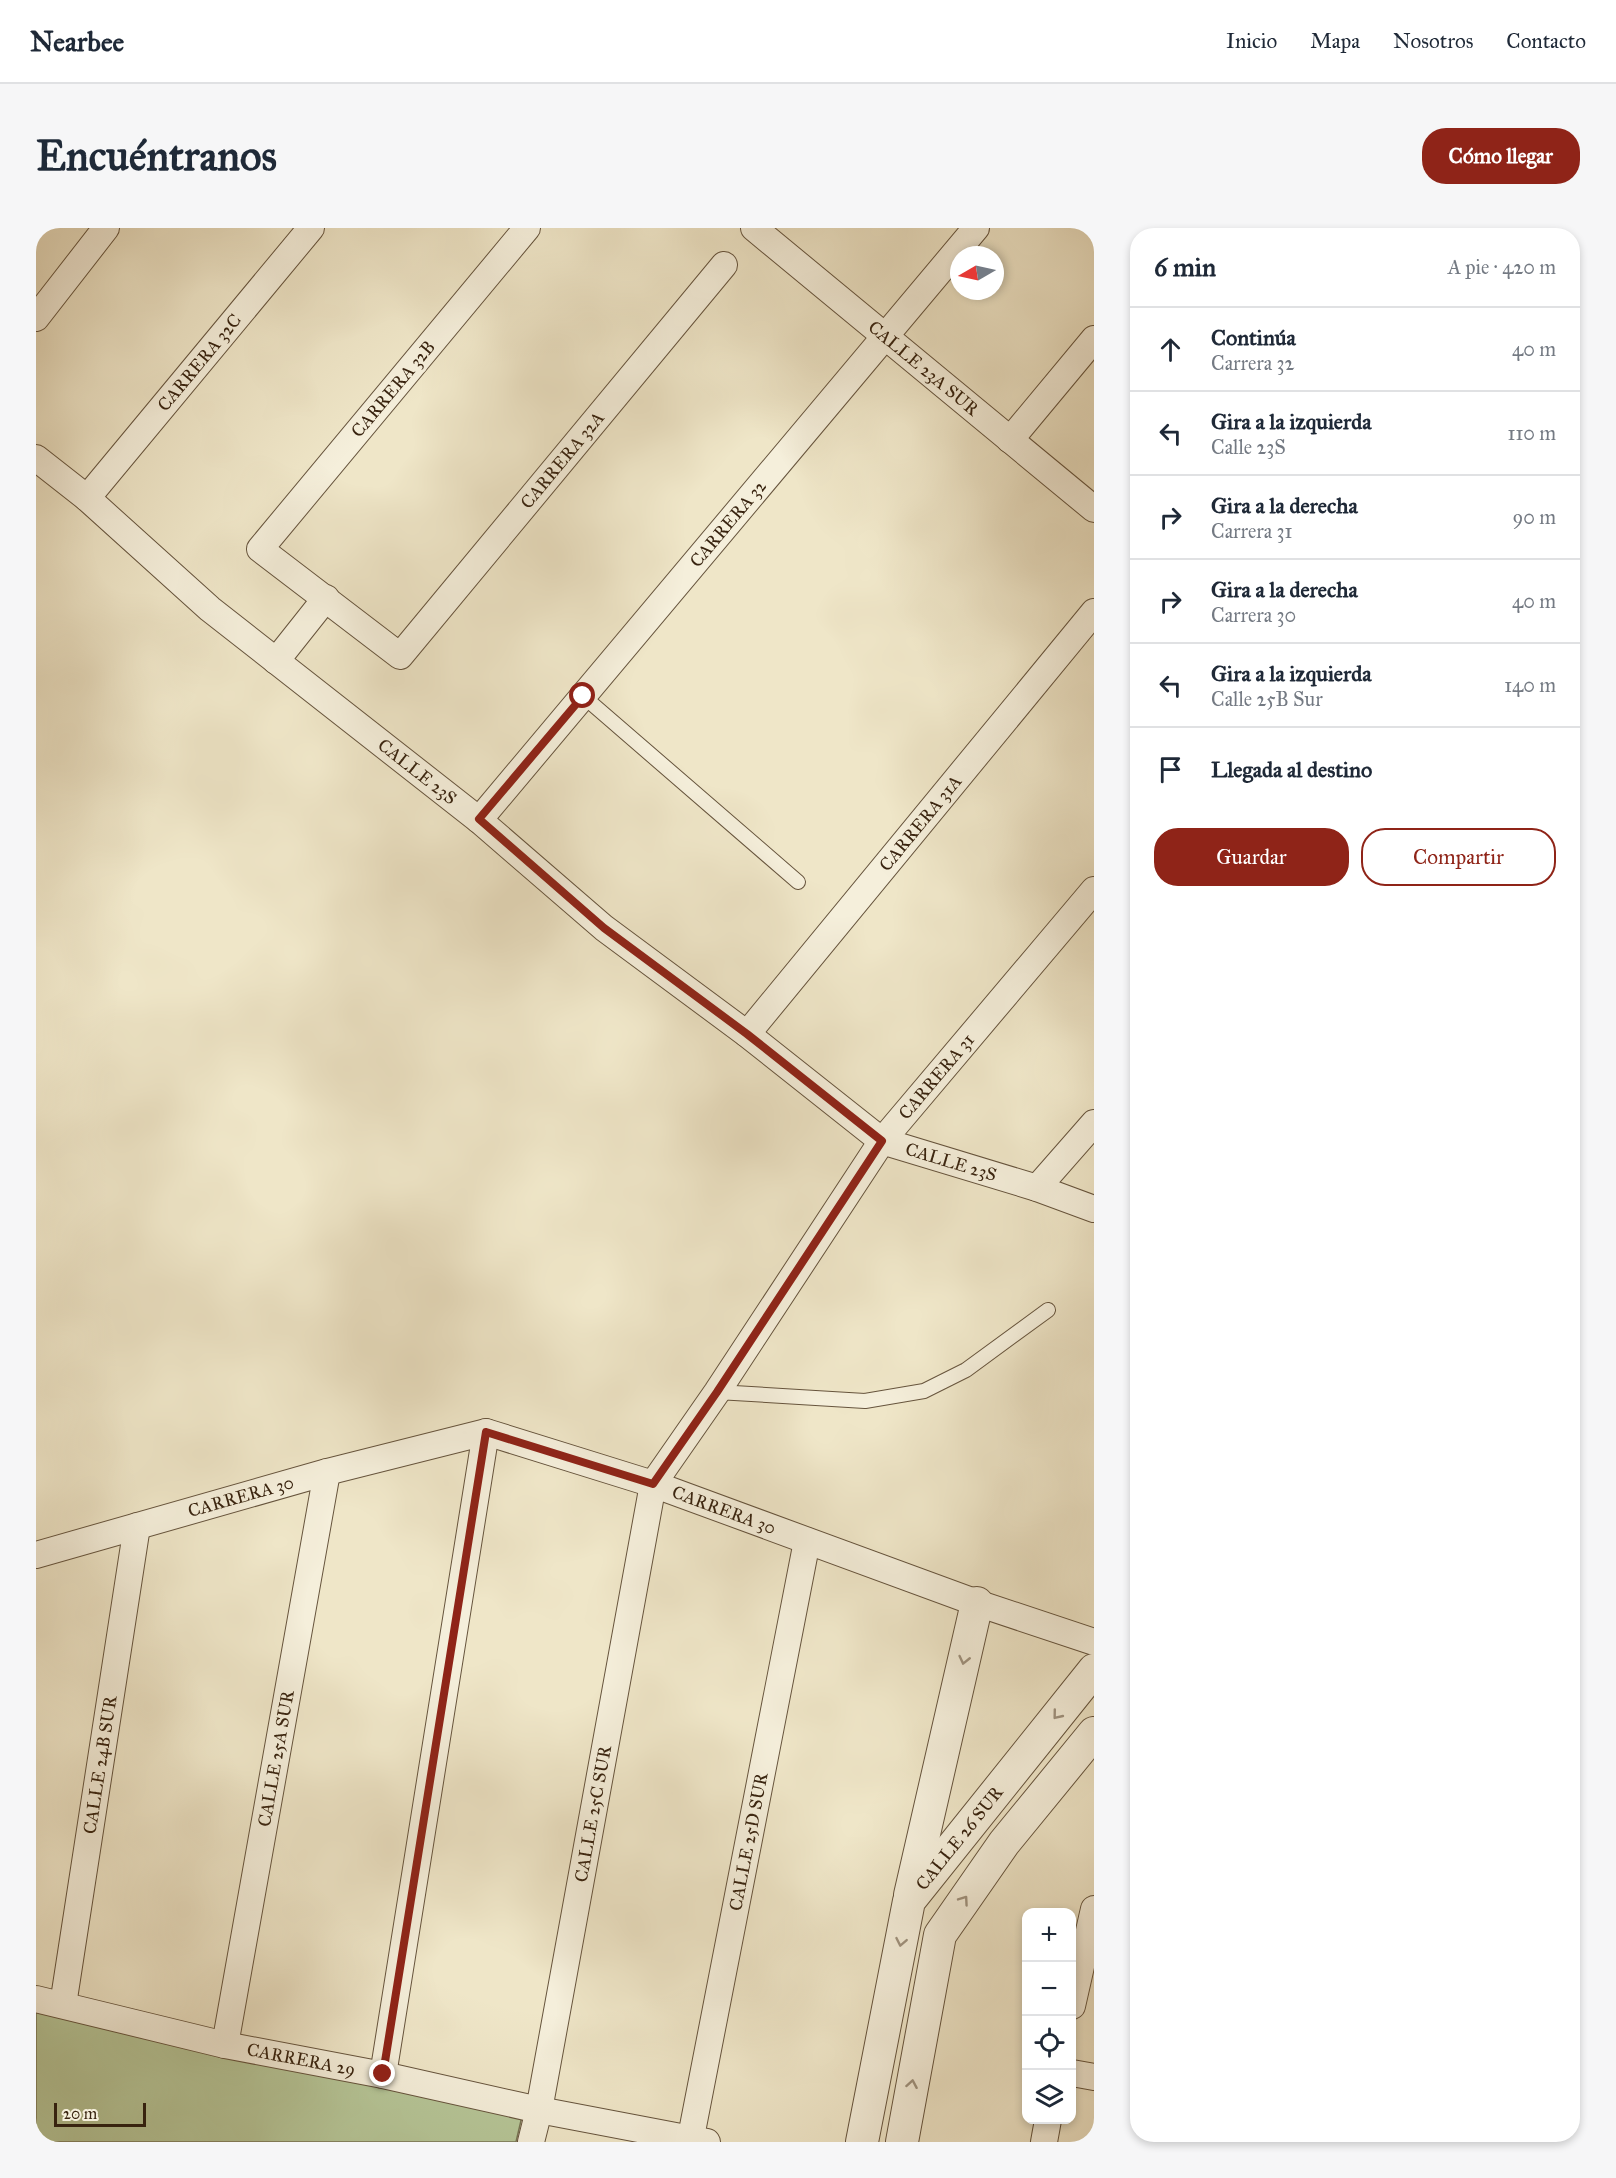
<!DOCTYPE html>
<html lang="es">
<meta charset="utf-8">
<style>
body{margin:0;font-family:"IM FELL Great Primer",serif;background:#f6f6f7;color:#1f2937}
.controls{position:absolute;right:18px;bottom:18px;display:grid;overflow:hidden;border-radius:12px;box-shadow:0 3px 9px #0003}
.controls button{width:54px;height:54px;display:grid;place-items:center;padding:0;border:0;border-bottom:2px solid #e0e1e3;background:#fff;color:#1f2937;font:30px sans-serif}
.compass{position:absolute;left:914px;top:18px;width:54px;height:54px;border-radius:50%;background:#fff;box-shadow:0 3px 9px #0003;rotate:261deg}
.scale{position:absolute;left:18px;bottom:15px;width:92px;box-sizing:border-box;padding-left:6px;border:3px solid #38230f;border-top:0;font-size:16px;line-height:21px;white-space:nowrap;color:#38230f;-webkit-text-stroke:4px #f5efdb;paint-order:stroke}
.stop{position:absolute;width:18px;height:18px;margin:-14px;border:4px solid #8f2418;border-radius:50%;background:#fff}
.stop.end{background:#8f2418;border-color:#fff;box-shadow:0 2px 6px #0008}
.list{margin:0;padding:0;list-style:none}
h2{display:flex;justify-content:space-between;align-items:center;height:78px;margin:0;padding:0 24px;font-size:26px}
h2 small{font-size:20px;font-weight:400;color:#747a83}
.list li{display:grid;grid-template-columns:39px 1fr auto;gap:18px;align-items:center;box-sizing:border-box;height:84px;padding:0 24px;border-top:2px solid #e0e1e3}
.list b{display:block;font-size:22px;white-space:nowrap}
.list p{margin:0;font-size:20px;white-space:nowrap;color:#747a83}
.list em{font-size:20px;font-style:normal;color:#747a83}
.actions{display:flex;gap:12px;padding:18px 24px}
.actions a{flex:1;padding:14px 0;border:2px solid #8f2418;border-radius:24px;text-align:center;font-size:21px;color:#8f2418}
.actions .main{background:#8f2418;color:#fff}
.icon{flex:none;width:33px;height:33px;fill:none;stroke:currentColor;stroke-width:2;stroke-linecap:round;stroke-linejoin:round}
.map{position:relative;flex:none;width:1058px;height:1914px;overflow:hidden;border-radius:24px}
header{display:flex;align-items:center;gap:36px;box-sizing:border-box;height:84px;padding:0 30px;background:#fff;border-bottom:2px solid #e0e1e3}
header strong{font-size:28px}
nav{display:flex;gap:33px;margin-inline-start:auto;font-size:21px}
.intro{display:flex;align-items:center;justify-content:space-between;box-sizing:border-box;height:144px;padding:0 36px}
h1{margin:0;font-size:42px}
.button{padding:15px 27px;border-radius:24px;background:#8f2418;color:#fff;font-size:21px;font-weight:700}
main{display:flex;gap:36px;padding:0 36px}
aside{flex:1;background:#fff;border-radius:24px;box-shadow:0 3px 9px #0003}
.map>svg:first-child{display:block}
.green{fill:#b6c698;stroke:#777454;stroke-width:1.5}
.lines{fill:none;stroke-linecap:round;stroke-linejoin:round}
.service-casing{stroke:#66543d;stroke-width:16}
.minor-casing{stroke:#66543d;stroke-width:28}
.tertiary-casing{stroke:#66543d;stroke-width:34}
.service{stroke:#f5efdb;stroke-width:14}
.minor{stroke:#f5efdb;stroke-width:26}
.tertiary{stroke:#f5efdb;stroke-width:32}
.oneway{stroke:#a0937f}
.route{stroke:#8f2418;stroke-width:8}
.labels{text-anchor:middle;stroke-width:6;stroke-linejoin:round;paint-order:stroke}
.street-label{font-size:18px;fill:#38230f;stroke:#f5efdb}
</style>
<header>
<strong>Nearbee</strong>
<nav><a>Inicio</a><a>Mapa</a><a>Nosotros</a><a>Contacto</a></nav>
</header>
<div class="intro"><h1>Encuéntranos</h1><a class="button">Cómo llegar</a></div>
<main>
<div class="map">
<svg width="1058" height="1914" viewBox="0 0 1058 1914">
<rect width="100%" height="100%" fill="#efe6c8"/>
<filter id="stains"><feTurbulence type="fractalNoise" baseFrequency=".00333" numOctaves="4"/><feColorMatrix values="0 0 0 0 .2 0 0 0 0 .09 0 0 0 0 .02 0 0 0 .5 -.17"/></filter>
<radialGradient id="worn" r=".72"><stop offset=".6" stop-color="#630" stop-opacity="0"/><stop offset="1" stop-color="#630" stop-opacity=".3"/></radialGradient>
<polygon class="green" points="0,1776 487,1884 480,1914 0,1914"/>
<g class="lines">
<g class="service-casing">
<g id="service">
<polyline points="547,468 762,654"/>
<polyline points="681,1164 829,1173 888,1163 930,1142 1012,1082"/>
</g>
</g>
<g class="minor-casing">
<g id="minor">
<path id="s1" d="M491,0L224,321L364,428L688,37"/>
<path id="s2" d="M718,0L1058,281"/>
<polyline points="0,90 70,0"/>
<polyline points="974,212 1058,111"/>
<path id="s3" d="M0,230L51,270L174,381L443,592L568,700L711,806L846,913L1001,960L1058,981"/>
<path id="s4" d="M51,270L275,0"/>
<polyline points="240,433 290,370"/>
<path id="s5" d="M443,592L940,0"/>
<path id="s6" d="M711,806L1058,384"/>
<polyline points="1001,960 1058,895"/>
<path id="s7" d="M0,1327L291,1244L450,1204L617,1256L941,1375L1058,1414"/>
<path id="s8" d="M0,1771L189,1817L347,1847L503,1882L671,1914"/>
<path id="s9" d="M27,1777L101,1298"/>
<polyline points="1036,1778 1058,1681"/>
<path id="s10" d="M189,1817L291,1244"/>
<polyline points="1036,1845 1058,1849"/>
<polyline points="347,1847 450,1204"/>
<path id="s11" d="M495,1914L503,1882L617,1256L681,1164L846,913L1058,662"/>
<path id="s12" d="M654,1914L771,1313"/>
<polyline points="1008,1914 1012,1892"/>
</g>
</g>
<g class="tertiary-casing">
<g id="tertiary">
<polyline points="874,1667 941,1375"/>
<path id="s13" d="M826,1914L873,1673L1058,1442"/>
<polyline points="866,1914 904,1707 968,1615 1058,1505"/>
</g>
</g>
<use href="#service" class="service"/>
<use href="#minor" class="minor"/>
<use href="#tertiary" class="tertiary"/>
</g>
<defs><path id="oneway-chevron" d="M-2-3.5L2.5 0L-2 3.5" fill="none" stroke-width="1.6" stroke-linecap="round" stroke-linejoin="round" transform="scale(1.5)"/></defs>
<g class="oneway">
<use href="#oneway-chevron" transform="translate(928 1432) rotate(103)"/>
<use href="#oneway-chevron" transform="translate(1021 1487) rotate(129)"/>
<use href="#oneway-chevron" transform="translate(928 1672) rotate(-55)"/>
<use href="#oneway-chevron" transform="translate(865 1714) rotate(101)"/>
<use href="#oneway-chevron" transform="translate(876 1856) rotate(-80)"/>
</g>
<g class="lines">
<polyline class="route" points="347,1846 450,1204 617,1256 681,1164 846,913 711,806 568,700 443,591 547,468"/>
</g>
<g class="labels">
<g class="street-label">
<text dy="6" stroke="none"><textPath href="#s4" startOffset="176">CARRERA 32C</textPath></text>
<text dy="6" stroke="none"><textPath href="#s2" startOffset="220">CALLE 23A SUR</textPath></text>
<text transform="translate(357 161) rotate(-50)" y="6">CARRERA 32B</text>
<text dy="6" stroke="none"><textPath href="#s1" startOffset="848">CARRERA 32A</textPath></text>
<text dy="6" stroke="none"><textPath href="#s5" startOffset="387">CARRERA 32</textPath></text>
<text dy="6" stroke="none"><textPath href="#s3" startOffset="494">CALLE 23S</textPath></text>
<text dy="6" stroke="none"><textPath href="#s6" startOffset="273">CARRERA 31A</textPath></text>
<text dy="6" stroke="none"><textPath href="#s11" startOffset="1166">CARRERA 31</textPath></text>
<text dy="6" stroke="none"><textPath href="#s3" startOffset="1160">CALLE 23S</textPath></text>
<text dy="6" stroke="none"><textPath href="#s7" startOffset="213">CARRERA 30</textPath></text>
<text dy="6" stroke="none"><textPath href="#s7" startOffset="717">CARRERA 30</textPath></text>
<text dy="6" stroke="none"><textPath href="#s10" startOffset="291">CALLE 25A SUR</textPath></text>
<text dy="6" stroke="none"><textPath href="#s9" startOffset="243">CALLE 24B SUR</textPath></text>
<text dy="6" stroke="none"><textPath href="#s11" startOffset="334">CALLE 25C SUR</textPath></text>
<text dy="6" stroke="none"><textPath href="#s13" startOffset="326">CALLE 26 SUR</textPath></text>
<text dy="6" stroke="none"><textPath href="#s12" startOffset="306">CALLE 25D SUR</textPath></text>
<text dy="6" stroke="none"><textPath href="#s8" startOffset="272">CARRERA 29</textPath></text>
</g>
</g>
<rect width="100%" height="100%" filter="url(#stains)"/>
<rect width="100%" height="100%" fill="url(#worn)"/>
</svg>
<div class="controls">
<button>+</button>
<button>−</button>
<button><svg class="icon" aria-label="locate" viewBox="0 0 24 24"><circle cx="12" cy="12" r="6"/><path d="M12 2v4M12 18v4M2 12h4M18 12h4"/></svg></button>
<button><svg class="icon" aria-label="layers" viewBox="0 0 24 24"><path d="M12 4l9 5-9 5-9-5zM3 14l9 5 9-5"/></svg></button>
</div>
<svg class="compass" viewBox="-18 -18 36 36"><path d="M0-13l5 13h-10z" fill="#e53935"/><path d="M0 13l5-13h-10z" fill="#747a83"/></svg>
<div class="scale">20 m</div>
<div class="stop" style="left:547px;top:468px"></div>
<div class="stop end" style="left:347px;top:1846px"></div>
</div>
<aside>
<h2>6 min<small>A pie · 420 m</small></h2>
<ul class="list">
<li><svg class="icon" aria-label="ahead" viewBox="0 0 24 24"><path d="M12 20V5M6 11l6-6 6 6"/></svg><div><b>Continúa</b><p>Carrera 32</p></div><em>40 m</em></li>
<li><svg class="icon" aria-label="left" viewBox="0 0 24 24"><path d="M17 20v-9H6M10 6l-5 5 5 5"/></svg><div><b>Gira a la izquierda</b><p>Calle 23S</p></div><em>110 m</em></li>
<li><svg class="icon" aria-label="right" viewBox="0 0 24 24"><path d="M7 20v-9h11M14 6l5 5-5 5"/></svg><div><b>Gira a la derecha</b><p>Carrera 31</p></div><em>90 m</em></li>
<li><svg class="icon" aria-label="right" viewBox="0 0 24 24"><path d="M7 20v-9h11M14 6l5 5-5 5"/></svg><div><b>Gira a la derecha</b><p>Carrera 30</p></div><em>40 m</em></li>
<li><svg class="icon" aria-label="left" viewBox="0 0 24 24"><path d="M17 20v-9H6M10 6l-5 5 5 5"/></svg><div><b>Gira a la izquierda</b><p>Calle 25B Sur</p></div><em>140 m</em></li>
<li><svg class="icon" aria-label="arrive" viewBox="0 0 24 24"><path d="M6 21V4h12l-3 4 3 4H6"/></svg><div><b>Llegada al destino</b></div></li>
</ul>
<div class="actions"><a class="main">Guardar</a><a>Compartir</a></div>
</aside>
</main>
